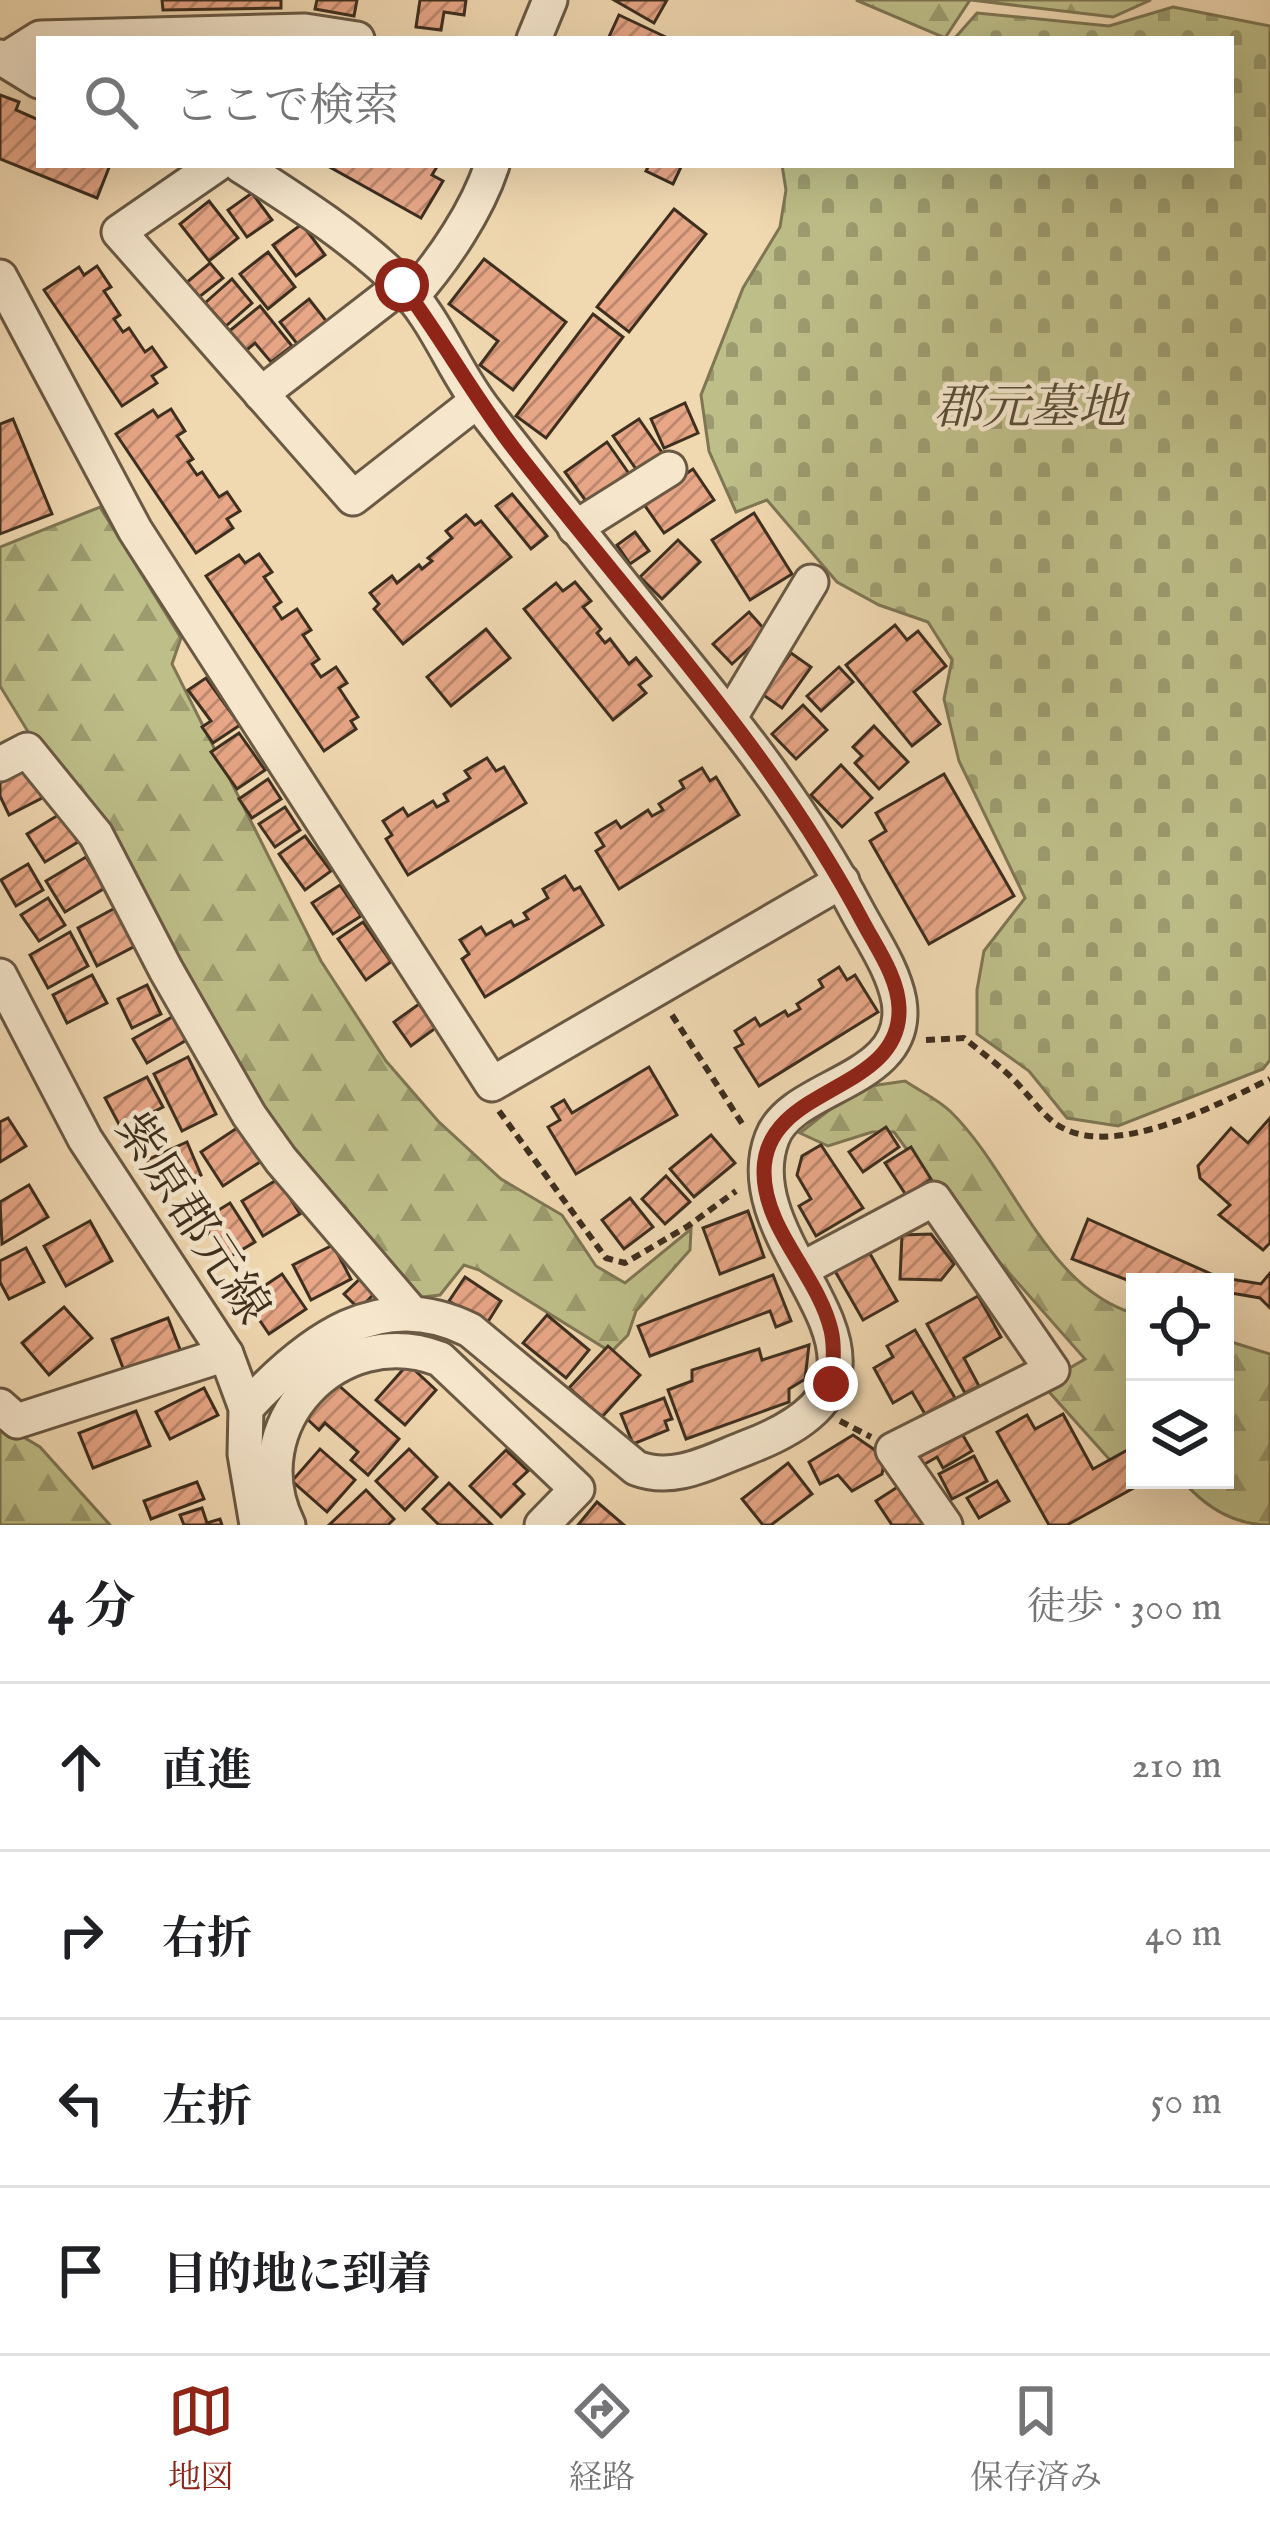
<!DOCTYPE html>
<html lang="ja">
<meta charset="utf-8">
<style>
body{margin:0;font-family:"IM FELL English","Noto Serif JP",serif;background:#f2f2f2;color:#202124}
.controls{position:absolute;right:36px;bottom:36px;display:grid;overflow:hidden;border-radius:0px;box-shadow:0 12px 48px #0002}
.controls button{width:108px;height:108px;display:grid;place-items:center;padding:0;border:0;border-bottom:3px solid #e0e0e0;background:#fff;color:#202124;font:60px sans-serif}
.stop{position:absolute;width:36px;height:36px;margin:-27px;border:9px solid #8f2418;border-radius:50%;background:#fff}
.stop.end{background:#8f2418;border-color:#fff;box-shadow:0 3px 12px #0008}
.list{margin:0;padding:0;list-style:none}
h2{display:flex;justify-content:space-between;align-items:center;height:156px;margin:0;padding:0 48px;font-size:51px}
h2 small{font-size:39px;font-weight:400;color:#757577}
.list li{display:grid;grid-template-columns:78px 1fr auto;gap:36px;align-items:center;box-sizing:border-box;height:168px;padding:0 48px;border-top:3px solid #e0e0e0}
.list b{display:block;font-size:45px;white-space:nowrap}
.list em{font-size:39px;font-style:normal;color:#757577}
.icon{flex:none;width:66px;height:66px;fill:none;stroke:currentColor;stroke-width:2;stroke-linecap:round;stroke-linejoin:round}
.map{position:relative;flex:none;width:1270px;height:1525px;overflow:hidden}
.search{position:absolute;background:#fff;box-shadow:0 12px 48px #0002;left:36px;right:36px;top:36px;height:132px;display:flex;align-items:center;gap:30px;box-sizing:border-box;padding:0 42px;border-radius:0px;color:#757577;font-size:45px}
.sheet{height:828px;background:#fff}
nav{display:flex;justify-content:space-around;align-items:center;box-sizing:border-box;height:168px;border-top:3px solid #e0e0e0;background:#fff;font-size:33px;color:#757577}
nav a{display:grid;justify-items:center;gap:6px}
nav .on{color:#8f2418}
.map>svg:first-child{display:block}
.forest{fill:url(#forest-firs);stroke:#7e7654;stroke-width:3}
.cemetery{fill:url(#cemetery-stones);stroke:#7e7654;stroke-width:3}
.building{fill:url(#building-hatch);stroke:#3e2f1f;stroke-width:3}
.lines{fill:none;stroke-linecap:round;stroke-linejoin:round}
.minor-casing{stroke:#6a5944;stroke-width:39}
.path{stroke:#3e2f1f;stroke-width:6;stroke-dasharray:9 6;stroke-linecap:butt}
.minor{stroke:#f5e6cc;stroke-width:33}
.route{stroke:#8f2418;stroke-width:15}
.labels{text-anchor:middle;stroke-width:9;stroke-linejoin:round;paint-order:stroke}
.park-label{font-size:48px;font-style:italic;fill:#584c34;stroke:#f5e6cc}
.street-label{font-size:48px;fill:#3e2f1f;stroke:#f5e6cc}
</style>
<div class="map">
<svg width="1270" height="1525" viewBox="0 0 1270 1525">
<defs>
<pattern id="forest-firs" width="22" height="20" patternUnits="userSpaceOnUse" patternTransform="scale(3)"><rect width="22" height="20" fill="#bebe88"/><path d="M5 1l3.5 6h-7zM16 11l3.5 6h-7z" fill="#9c9b6f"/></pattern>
<pattern id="cemetery-stones" width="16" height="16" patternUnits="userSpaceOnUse" patternTransform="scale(3)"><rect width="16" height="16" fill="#bebe88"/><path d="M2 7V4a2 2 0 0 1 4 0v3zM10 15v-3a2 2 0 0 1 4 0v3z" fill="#9c9b6f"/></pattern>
<pattern id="building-hatch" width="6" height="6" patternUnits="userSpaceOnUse" patternTransform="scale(3)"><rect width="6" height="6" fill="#e7a686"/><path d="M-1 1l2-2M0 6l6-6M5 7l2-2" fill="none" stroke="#bd886d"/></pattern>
</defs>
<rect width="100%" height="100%" fill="#f0d8b1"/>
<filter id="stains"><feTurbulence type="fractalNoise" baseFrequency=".00167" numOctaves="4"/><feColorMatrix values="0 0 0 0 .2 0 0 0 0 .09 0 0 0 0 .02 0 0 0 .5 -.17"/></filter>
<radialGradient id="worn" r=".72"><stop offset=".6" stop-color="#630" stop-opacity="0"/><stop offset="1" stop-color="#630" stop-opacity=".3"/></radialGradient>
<g class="forest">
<polygon points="856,0 970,0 945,38"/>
<polygon points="971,0 1151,0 1113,17"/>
<polygon points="100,507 181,638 172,664 321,961 386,1061 438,1121 501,1179 562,1215 596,1266 625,1283 691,1229 690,1250 636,1311 628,1335 611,1352 479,1270 464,1265 440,1295 414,1298 290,1159 0,686 0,547"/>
<path d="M905,1081C920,1091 939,1100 951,1112C1014,1174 1045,1287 1135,1314V1461L1118,1469L1042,1384L1085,1359L942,1197L894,1132H872L828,1146L800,1133L857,1088Z"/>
<path d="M1225,1340L1270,1354V1525C1233,1525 1205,1507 1182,1480H1225Z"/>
<polygon points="0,1423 40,1447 110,1525 0,1525"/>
</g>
<polygon class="cemetery" points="1173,7 1270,26 1270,1060 1263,1069 1118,1126 1067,1118 1029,1071 977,1034 977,990 984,951 1025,898 959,761 944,699 952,660 928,622 879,605 837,582 767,500 736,512 709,451 701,395 743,288 780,227 786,190 782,165 1231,165 1231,39 954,39 977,13 1109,26"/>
<g class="building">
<polygon points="162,0 281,0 281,8 163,10"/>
<polygon points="317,0 357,0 354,16 315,9"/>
<polygon points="420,0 466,0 464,15 444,12 441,30 416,27"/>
<polygon points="614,0 667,0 654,23"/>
<polygon points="619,15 670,39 608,39"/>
<polygon points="0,95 19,102 16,110 39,120 39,165 110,165 97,198 0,159"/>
<polygon points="326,165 438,165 432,175 443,181 421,218"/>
<polygon points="649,165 682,165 673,184 646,171"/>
<polygon points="252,193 272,220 247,237 228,210"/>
<polygon points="209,201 238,238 209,261 180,224"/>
<polygon points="674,209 706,234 629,332 597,307"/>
<polygon points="302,224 325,255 296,276 273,245"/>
<polygon points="268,252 295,287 268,309 240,274"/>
<polygon points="484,259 566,322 513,390 480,365 498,341 449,304"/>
<polygon points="210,263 223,278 198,298 186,283"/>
<polygon points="97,266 111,287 104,291 120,315 114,319 123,332 129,328 145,352 152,347 166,367 152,376 157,383 122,406 44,290 79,267 84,275"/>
<polygon points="232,279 252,303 226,326 205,303"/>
<polygon points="309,299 327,322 298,345 280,322"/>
<polygon points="260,306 292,346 271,362 255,343 243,353 227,333"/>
<polygon points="593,314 623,337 546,438 516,416"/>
<polygon points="685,403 698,433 664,448 651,419"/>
<polygon points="171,409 185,431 177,436 193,459 188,462 197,475 202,472 219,497 227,492 240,511 227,519 233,528 196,553 116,434 153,410 158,417"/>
<polygon points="13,419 52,514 0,534 0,424"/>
<polygon points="639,419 663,454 638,472 613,436"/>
<polygon points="607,442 630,475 588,504 565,472"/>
<polygon points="693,469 714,500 664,533 643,503"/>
<polygon points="512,494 547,536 531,549 496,506"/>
<polygon points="754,513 792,574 750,600 712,540"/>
<polygon points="466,515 475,525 481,521 511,557 403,644 374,609 379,604 370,593 392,576 397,583 419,565 422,569 432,561 428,558 452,538 446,531"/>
<polygon points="635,532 649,551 630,564 617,545"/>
<polygon points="678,540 700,562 662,599 640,577"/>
<polygon points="259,554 272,572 264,577 281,602 274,607 282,619 297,609 311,630 303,635 319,659 312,664 321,677 336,667 347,683 339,688 358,717 351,721 356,729 324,751 206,576 239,555 245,563"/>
<polygon points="575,582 591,601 583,607 601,629 597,633 605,643 610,639 629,664 636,658 651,676 639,685 646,693 613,720 524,609 556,583 563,591"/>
<polygon points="749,612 767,632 732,664 713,644"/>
<polygon points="895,625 907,640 918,631 946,666 914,692 940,724 912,746 846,665"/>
<polygon points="486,629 510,658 451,706 427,677"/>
<polygon points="791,653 811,667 782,708 762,694"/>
<polygon points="839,667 853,682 821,711 807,696"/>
<polygon points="206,678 240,725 213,743 202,727 211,721 188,690"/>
<polygon points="803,705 827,730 796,759 772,734"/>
<polygon points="874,726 908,762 879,789 855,763 862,756 853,747"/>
<polygon points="239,733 265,770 237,789 211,752"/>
<polygon points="487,758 496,771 504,767 526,803 408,875 386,839 392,835 383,821 403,808 408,816 433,801 437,807 448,801 444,794 470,778 465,771"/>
<polygon points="841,765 872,798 842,827 811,795"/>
<polygon points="702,768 710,781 716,777 739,815 619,889 596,851 604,846 596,833 616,821 621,828 648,810 652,816 663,810 659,804 684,788 680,781"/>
<polygon points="28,769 42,798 9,815 0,796 0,783"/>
<polygon points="944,774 1014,896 929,944 870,841 886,831 876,813"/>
<polygon points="268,779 281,799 252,818 239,799"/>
<polygon points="285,807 300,830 275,847 259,824"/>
<polygon points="60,814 78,842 45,862 27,834"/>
<polygon points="305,836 331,871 305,890 279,854"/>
<polygon points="86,857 105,888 65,912 46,881"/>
<polygon points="28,864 43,890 16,906 1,880"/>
<polygon points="565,876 574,890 580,887 603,925 485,997 462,959 469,954 460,940 481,927 486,935 511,921 514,926 528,919 524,913 548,898 543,889"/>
<polygon points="340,885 361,916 333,934 312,903"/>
<polygon points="48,898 65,925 39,941 21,915"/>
<polygon points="117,907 137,945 97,966 78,928"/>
<polygon points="363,922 391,962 366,980 338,939"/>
<polygon points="70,932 88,966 48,988 30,955"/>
<polygon points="839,967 847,980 855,975 878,1012 759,1086 735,1048 743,1044 735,1031 755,1018 760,1026 785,1011 788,1016 800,1009 797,1004 823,987 819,980"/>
<polygon points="92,975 107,1003 67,1023 53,995"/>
<polygon points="147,985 161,1014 132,1028 118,999"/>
<polygon points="419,1004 437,1027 411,1046 394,1022"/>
<polygon points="179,1013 192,1037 147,1063 133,1039"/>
<polygon points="188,1057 216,1114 182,1131 154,1074"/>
<polygon points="649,1067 677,1115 576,1174 548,1127 560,1120 552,1107 564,1100 572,1113"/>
<polygon points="147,1077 163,1107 121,1128 105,1098"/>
<polygon points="8,1118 26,1146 0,1162 0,1122"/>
<polygon points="1270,1118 1270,1243 1263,1250 1219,1215 1230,1205 1200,1178 1198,1166 1231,1128 1248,1143"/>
<polygon points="240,1126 263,1160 223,1186 201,1152"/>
<polygon points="886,1127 899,1147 863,1172 849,1152"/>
<polygon points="711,1135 735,1163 694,1197 670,1169"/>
<polygon points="187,1142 201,1175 162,1193 147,1160"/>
<polygon points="821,1145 863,1208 816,1236 799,1206 811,1199 797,1175 802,1156"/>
<polygon points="911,1147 931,1179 906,1195 885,1163"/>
<polygon points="666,1176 690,1202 665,1224 642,1199"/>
<polygon points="278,1179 300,1214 263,1236 242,1201"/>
<polygon points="29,1185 48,1217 2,1244 0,1202"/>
<polygon points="630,1198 653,1227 624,1249 602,1220"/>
<polygon points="230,1203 255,1242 226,1259 201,1221"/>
<polygon points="748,1211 764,1257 720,1274 703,1228"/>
<polygon points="1088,1219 1218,1277 1261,1284 1270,1273 1270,1308 1260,1298 1225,1292 1225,1282 1135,1283 1072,1259"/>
<polygon points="90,1221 112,1261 66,1286 44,1246"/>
<polygon points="931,1234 954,1264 941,1280 900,1279 902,1235"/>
<polygon points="333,1245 351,1279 311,1300 293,1265"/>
<polygon points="26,1248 44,1282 9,1299 0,1282 0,1261"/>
<polygon points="869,1252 897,1301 863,1320 835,1271"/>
<polygon points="282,1274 306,1309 269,1334 245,1299"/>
<polygon points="365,1274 379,1289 359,1309 344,1294"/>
<polygon points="773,1275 791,1321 776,1327 770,1311 650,1356 638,1326"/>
<polygon points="465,1277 501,1301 486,1325 449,1301"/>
<polygon points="978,1296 1001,1337 964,1358 979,1386 965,1393 927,1324"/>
<polygon points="64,1307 92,1338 49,1375 22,1343"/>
<polygon points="547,1315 589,1350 566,1378 523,1343"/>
<polygon points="168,1318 181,1352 125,1373 112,1339"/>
<polygon points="915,1330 955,1398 925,1414 912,1392 893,1403 874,1368 893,1357 887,1346"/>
<polygon points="809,1345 805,1379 789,1389 789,1402 686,1439 668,1390 692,1381 692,1370 759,1349 762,1360"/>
<polygon points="608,1346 640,1375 602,1417 569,1388"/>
<polygon points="408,1364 436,1390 405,1425 376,1400"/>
<polygon points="336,1383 399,1439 368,1475 351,1460 358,1452 325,1423 319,1430 305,1417"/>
<polygon points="204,1388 218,1415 170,1439 156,1412"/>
<polygon points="664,1398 672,1419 665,1421 668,1430 633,1444 621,1414"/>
<polygon points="136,1411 150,1446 93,1468 79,1433"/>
<polygon points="1063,1414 1093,1469 1133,1447 1135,1480 1148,1480 1067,1525 1049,1525 997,1432 1027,1415 1035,1429"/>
<polygon points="958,1427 972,1451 943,1468 937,1457 916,1469 909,1456"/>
<polygon points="853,1435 885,1457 882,1474 852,1491 838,1475 820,1484 809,1462"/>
<polygon points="320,1449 355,1480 327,1512 292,1481"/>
<polygon points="409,1449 437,1477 405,1510 376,1481"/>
<polygon points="506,1450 528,1471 514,1484 524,1494 501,1517 470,1486"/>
<polygon points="974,1456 987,1481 952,1499 939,1474"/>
<polygon points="788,1463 812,1494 771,1525 763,1525 742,1499"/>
<polygon points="997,1481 1009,1501 979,1518 967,1498"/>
<polygon points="197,1482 204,1499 151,1519 144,1501"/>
<polygon points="449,1483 492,1525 439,1525 423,1509"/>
<polygon points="899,1486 925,1525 892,1525 876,1501"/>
<polygon points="366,1490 394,1519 388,1525 329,1525"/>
<polygon points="597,1502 624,1525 578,1525"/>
<polygon points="202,1508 207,1523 220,1519 222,1525 184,1525 180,1515"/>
</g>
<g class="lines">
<g class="minor-casing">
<g id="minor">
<polyline points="534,39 550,0"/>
<polyline points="0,57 39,81"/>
<polyline points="5,60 40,38 305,31 357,39"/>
<polyline points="216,165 119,232 353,498 477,401"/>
<path d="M240,165C296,201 353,237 400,283C436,318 454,372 485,411C537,478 589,544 642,610C721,706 799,800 857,911C872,939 893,969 899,1001C912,1083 792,1083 772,1138C728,1254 952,1369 748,1447C711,1461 675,1483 636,1468L470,1330C380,1285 307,1342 246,1408"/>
<polyline points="0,277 135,530 492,1084 842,881"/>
<path d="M411,297C443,261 477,211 492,165"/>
<polyline points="261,394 402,285"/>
<polyline points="575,528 669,469"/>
<polyline points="730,717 811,582"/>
<polyline points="0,764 27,750 96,835 166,970 249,1115 281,1160 410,1311"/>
<polyline points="0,976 85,1139 226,1354 246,1408 245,1454 257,1525"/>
<polyline points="802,1269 934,1199 1052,1370 893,1450 945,1525"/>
<polyline points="0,1406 17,1421 226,1354"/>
<path d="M288,1525C239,1426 338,1320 440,1359L577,1489L542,1525"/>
</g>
</g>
<g class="path">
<polyline points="672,1015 743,1125"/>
<path d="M926,1040L964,1038C981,1052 999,1065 1014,1080C1027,1093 1038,1109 1052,1121C1106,1165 1216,1105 1270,1079"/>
<polyline points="499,1111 606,1258 625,1263 688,1226 736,1191"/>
<polyline points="840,1421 871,1437"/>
</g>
<use href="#minor" class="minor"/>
</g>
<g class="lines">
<path class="route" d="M402,285C442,338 474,397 515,450C635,605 772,749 864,924C878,950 898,978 899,1008C902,1094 764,1084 764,1172C764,1230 818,1275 831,1330C835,1347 833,1366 831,1384"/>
</g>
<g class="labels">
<g class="park-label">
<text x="1030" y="423">郡元墓地</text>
</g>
<g class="street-label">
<text transform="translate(194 1217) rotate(57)" y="17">紫原郡元線</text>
</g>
</g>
<rect width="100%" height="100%" filter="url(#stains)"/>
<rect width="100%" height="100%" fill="url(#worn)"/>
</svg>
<div class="controls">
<button><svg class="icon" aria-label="locate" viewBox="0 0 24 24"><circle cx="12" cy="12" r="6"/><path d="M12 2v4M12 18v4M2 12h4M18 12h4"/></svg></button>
<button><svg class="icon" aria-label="layers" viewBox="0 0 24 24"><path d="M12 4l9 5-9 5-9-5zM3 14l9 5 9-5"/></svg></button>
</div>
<div class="stop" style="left:402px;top:285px"></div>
<div class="stop end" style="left:831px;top:1384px"></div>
<div class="search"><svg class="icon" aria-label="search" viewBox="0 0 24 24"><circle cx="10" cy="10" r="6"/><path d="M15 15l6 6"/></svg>ここで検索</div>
</div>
<section class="sheet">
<h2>4 分<small>徒歩 · 300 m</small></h2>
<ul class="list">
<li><svg class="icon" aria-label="ahead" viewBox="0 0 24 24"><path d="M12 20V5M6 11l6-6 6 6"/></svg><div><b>直進</b></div><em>210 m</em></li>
<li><svg class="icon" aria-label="right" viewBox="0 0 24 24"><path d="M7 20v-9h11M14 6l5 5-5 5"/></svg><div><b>右折</b></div><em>40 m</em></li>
<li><svg class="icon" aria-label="left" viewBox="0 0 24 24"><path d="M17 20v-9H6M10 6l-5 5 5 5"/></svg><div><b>左折</b></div><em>50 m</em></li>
<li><svg class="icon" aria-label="arrive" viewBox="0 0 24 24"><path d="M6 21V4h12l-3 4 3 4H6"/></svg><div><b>目的地に到着</b></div></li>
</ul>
</section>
<nav>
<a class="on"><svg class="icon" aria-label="map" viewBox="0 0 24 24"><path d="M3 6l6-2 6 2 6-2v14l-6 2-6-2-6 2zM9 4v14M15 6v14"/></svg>地図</a>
<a><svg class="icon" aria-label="directions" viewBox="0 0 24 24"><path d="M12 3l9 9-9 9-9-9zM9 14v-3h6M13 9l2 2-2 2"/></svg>経路</a>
<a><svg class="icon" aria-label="saved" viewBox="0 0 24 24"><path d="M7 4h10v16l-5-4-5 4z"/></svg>保存済み</a>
</nav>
